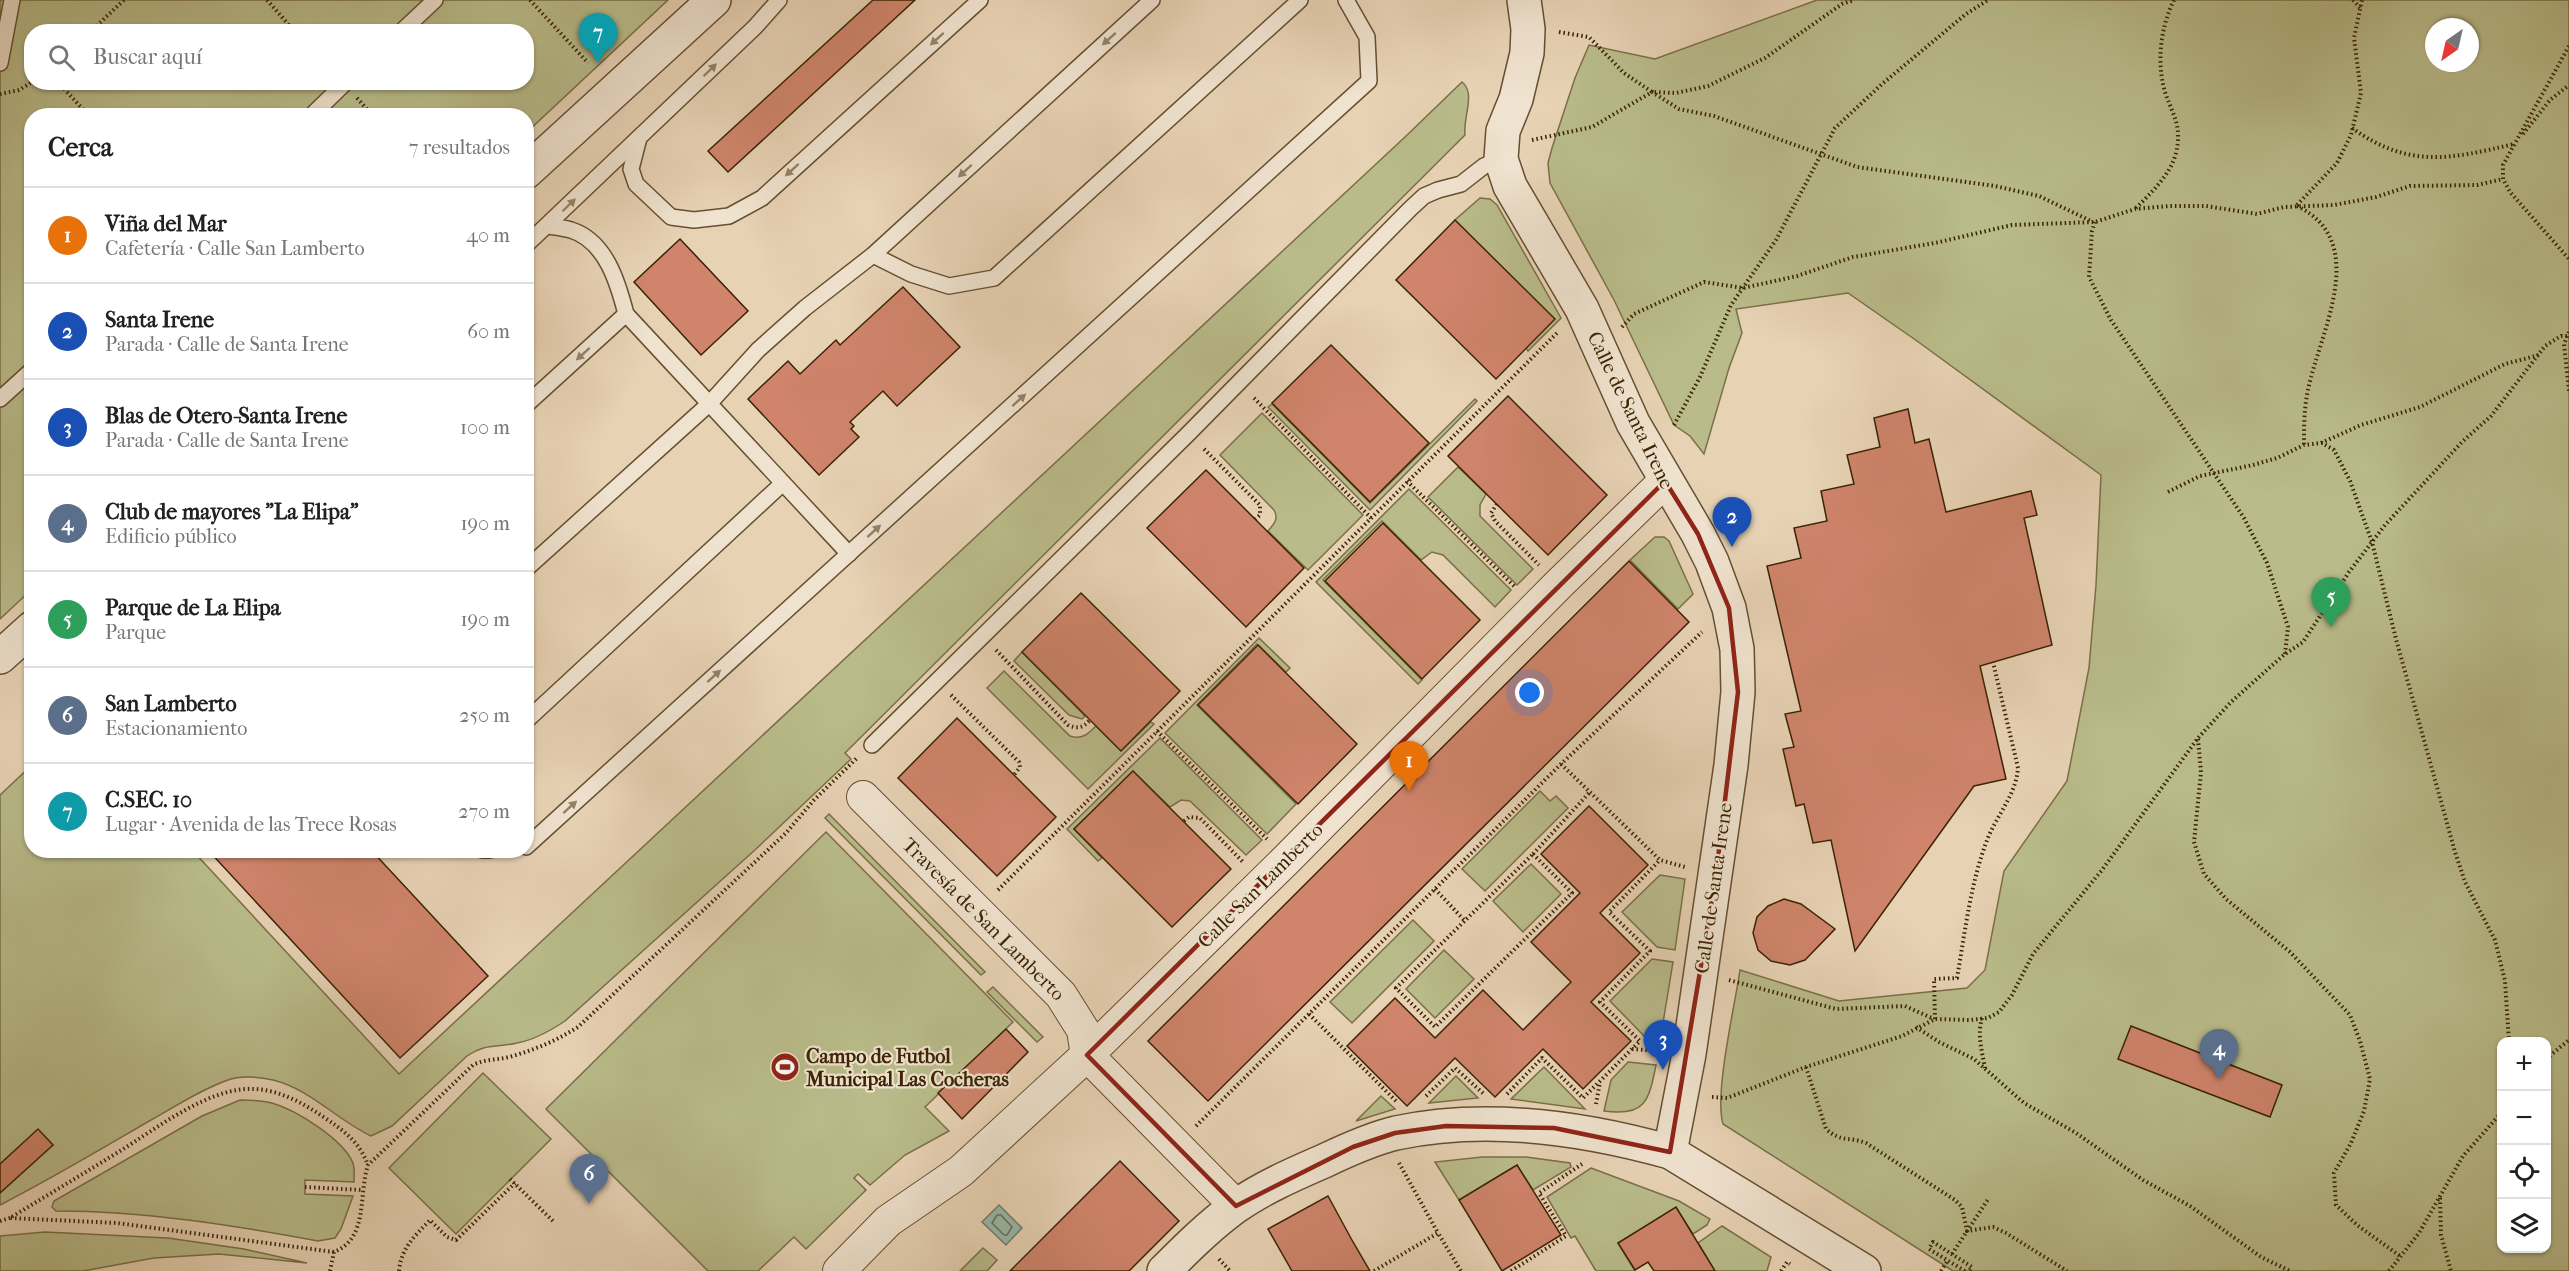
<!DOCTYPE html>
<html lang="es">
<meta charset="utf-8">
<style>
body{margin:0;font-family:"IM FELL French Canon",serif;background:#f6f6f6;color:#202124}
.controls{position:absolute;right:18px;bottom:18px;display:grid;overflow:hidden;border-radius:12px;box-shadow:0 2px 4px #0004}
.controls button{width:54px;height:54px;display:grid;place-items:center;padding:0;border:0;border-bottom:2px solid #e0e0e0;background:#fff;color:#202124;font:30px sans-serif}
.compass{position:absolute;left:2425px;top:18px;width:54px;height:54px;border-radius:50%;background:#fff;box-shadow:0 2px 4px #0004;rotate:214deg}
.you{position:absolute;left:1530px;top:693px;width:21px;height:21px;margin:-15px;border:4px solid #fff;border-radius:50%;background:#1a73e8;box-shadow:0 0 0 9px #1a73e833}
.badge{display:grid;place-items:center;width:39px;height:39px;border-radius:50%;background:#b45309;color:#fff;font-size:20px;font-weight:700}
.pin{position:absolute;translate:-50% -50px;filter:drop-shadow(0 2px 3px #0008)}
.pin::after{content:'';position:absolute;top:32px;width:21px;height:18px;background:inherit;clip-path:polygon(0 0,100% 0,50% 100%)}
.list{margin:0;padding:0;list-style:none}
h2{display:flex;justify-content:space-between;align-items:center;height:78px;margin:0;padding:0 24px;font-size:26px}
h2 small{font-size:20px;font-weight:400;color:#757577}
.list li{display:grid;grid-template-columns:39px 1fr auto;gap:18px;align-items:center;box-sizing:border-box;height:96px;padding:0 24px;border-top:2px solid #e0e0e0}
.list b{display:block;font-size:22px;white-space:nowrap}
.list p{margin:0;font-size:20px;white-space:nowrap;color:#757577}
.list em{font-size:20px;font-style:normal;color:#757577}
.icon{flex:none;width:33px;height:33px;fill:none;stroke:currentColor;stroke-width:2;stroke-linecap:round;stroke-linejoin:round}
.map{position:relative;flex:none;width:2569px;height:1271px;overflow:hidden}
.search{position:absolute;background:#fff;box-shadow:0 2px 4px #0004;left:24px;top:24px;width:510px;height:66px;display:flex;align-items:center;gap:15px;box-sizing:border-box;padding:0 21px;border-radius:24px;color:#757577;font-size:22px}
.panel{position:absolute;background:#fff;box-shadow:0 2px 4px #0004;left:24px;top:108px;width:510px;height:750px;border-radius:24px}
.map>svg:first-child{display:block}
.green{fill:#b9bb8a;stroke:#7a6f47;stroke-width:1.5;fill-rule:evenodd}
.water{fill:#97b8a9;stroke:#727c67;stroke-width:1.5}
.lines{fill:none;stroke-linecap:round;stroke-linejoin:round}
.shore{stroke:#686e56;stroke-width:1.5}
.building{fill:#cf846b;stroke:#3a2304;stroke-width:1.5}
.service-casing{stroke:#654f30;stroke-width:18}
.minor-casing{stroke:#654f30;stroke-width:34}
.tertiary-casing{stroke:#654f30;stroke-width:36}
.path{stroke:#3a2304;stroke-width:4;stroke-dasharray:1.5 3;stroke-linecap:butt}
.service{stroke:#efe2ce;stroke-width:15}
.minor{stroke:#efe2ce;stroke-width:32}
.tertiary{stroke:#efe2ce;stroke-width:33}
.oneway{fill:#948269}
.marked{fill:none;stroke:#8f2418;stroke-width:4.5;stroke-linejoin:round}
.labels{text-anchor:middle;stroke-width:4.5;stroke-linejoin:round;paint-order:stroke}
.street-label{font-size:20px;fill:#3a2304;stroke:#efe2ce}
.poi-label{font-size:20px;font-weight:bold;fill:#3a2304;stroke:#efe2ce;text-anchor:start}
</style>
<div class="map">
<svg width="2569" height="1271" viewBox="0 0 2569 1271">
<rect width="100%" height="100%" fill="#e7d2b4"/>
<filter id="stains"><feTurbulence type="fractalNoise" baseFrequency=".00333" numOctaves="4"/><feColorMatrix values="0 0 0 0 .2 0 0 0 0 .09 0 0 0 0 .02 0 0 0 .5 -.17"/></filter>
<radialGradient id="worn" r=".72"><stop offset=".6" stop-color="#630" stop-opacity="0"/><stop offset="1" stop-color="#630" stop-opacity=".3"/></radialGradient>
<g class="green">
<path d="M0,0H668L527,132L526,116H32L31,590L0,619ZM32,32H526V82H32Z"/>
<path d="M1817,0H2569V1271H1953L1723,1124C1714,1094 1735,1005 1740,970L1839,1001L1967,988L1985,970L2004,871L2067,781L2089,668L2096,585L2101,475L1917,341L1848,293L1736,309L1742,333L1729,368L1704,454L1690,436L1674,425L1614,300L1550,183L1548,163L1552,148L1575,78L1589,45L1655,59ZM2434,27H2470V63H2434ZM2502,1042H2546V1248H2502Z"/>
<path d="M1462,82C1476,93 1463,116 1465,135L845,753L851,759L756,849L565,1021C550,1031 534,1040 517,1043C496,1048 486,1043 467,1056L392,1126L371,1136C337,1120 310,1089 273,1080C259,1077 241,1075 228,1080C200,1090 176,1106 151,1120C101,1149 51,1179 0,1205V1193L53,1145L38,1130L0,1164V795L31,766L32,850L193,851L399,1074L1405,137Z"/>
<polygon points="1480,198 1490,199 1497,205 1561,318 1528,351 1455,220"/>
<polygon points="1475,399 1477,401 1370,510 1268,407 1272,404 1370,503"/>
<path d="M1262,413L1363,515L1308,570L1268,531C1274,524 1279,519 1274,510L1220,455Z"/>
<polygon points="1458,467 1486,494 1480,505 1480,516 1533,569 1517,585 1428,497"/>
<polygon points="1409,489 1511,590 1495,607 1443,555 1432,552 1421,560 1382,521 1323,580 1422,680 1418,684 1316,582"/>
<polygon points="1655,537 1664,537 1669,541 1693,594 1678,609 1630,560"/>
<polygon points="1259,638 1290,668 1286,672 1257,644 1197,705 1296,804 1267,834 1165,733"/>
<polygon points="1022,652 1085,716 1082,719 1069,715 1014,661"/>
<path d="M1004,671L1070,736C1082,740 1088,734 1096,726L1121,751L1151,722L1154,724L1088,789L987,688Z"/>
<polygon points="1160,738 1262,840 1246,855 1190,801 1181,800 1170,807 1133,771 1074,829 1102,858 1098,861 1067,829"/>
<polygon points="1540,791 1550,801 1556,796 1568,808 1485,891 1462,869"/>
<polygon points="829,814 985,972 981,975 825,818"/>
<polygon points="826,832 1013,1022 925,1107 949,1131 905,1155 870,1185 858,1174 854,1178 866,1190 806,1249 794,1237 758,1271 708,1271 546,1109"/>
<polygon points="1531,864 1561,894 1523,932 1493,901"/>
<polygon points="1660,875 1685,879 1675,950 1657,947 1622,912"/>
<polygon points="1413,920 1434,941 1352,1023 1330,1002"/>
<polygon points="1444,950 1474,979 1435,1018 1406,989"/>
<polygon points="1652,959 1673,962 1660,1041 1647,1039 1610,1001"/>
<polygon points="993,987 1043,1037 1037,1042 987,992"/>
<path d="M1628,1062L1656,1065C1649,1101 1645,1117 1604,1111L1611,1080Z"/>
<polygon points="1544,1067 1585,1109 1511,1099"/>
<polygon points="483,1073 551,1139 456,1234 389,1168"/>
<polygon points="1456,1076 1478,1098 1429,1103"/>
<polygon points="1381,1096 1395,1109 1356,1121"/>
<path d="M240,1100C251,1100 261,1100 272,1103C296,1110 343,1139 353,1163C355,1169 354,1176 354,1182L305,1180V1194L353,1196L341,1229L335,1238L318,1241C232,1225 144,1211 56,1211L52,1207L54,1201L202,1116Z"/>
<polygon points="1482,1157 1526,1157 1570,1163 1571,1167 1533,1190 1517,1165 1459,1200 1435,1162"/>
<polygon points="1591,1168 1679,1201 1710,1219 1707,1225 1693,1234 1676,1208 1618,1243 1635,1271 1596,1271 1575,1236 1571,1238 1547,1197"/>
<polygon points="1722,1226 1771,1257 1767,1271 1715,1271 1698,1243"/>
<polygon points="45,1232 168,1238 244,1249 307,1263 219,1254 154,1258 83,1271 0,1271 0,1236"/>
<polygon points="983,1248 997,1260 987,1271 960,1271"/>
</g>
<polygon class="water" points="999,1205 1022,1228 1006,1245 982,1222"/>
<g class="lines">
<polygon class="shore" points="997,1215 1001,1215 1012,1227 1007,1235 1004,1235 992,1223"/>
</g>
<g class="building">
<polygon points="873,0 915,0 728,172 708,151"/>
<polygon points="1455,220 1555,319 1496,379 1396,280"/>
<polygon points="680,239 748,311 701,355 634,282"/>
<polygon points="903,287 960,347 897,406 883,391 850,422 854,426 851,429 859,437 819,475 748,399 788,361 800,374 836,340 840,345"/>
<polygon points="1331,345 1429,443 1370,502 1272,403"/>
<polygon points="1508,396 1607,495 1548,555 1448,456"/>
<polygon points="1908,409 1915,443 1929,439 1946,512 2031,491 2037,515 2024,518 2052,645 1980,666 2006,779 1974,786 1855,951 1831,840 1813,843 1804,804 1796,806 1783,749 1794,747 1785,714 1801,711 1767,566 1801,558 1794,528 1827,521 1821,491 1854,484 1847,455 1880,447 1874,418"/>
<polygon points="1206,470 1304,568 1246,627 1147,528"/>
<polygon points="1383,523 1480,620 1422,679 1325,581"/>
<polygon points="1629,561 1689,622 1208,1101 1148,1041"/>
<polygon points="1081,593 1180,691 1121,751 1022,652"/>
<polygon points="1258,645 1357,744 1298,804 1198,705"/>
<polygon points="957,718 1056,817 997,876 898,778"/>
<polygon points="1133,771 1231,869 1172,927 1074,829"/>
<polygon points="1589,806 1648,865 1600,913 1640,953 1591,1002 1631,1041 1583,1089 1543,1049 1495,1097 1455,1058 1407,1106 1347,1046 1395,998 1435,1038 1483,990 1523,1030 1571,982 1531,942 1580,893 1541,854"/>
<polygon points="208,850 371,850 488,976 400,1058"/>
<polygon points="1784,899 1801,904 1835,929 1805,960 1790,965 1771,961 1758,950 1753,933 1757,917 1768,906"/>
<polygon points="2131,1026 2282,1085 2270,1117 2118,1059"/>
<polygon points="1006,1029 1028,1052 962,1119 938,1093"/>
<polygon points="38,1129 53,1145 0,1193 0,1164"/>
<polygon points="1120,1161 1179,1221 1129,1271 1010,1271"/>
<polygon points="1517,1165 1561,1235 1502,1271 1459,1200"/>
<polygon points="1328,1196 1353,1242 1370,1271 1292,1271 1268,1229"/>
<polygon points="1676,1207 1715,1271 1654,1271 1648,1262 1635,1270 1618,1243"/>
</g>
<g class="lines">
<g class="service-casing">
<g id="service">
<polyline points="401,32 435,0"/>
<polyline points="0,63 12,0"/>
<polyline points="311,116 346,82"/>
<polyline points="639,138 631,169 636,184 671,217 694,220 729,216 762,198 980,0"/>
<path d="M548,226C555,227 564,228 571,230C606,241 618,283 626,314L849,554"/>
<polyline points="526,245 755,27 779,0"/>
<polyline points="873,255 911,274 949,286 994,278 1300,0"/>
<polyline points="0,399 32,370"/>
<polyline points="526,405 626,314"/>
<polyline points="526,569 709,404 758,350 805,308 873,255 1152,0"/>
<polyline points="526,721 783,483"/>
<polyline points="872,745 1188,434 1410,209 1424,196 1438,190 1461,184 1484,166 1501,159"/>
<polyline points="526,847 1369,81 1367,37 1346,0"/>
<polyline points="482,850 490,850"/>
</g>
</g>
<g class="minor-casing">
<g id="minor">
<polyline points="863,797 1061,995 1083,1030 1087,1055 1236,1206"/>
<polyline points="839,1271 888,1221 961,1171 1087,1055 1287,859 1558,585 1665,481"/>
</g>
</g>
<g class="tertiary-casing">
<g id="tertiary">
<polyline points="1524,0 1528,29 1527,53 1516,99 1503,131 1501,159 1510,186 1582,309 1633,423 1698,534 1712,562 1729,608 1737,649 1738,692 1731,765 1689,1054 1670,1152"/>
<polyline points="526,172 714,0"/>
<polyline points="0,657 32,628"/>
<path d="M1164,1271C1187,1248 1209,1226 1235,1207C1262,1188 1294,1174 1324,1161C1347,1150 1371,1139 1396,1133C1485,1114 1584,1128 1670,1152L1864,1271"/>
</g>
</g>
<g class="path">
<polyline points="267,0 295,32"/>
<polyline points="530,0 588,63"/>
<polyline points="2353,0 2361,9"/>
<polyline points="90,32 124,0"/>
<polyline points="1559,32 1589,37 1624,73 1652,92 1676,93 1708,86 1765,58 1842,4 1854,0"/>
<polyline points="2569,46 2503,165 2503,179 2510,192 2569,259"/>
<polyline points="58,82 89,116"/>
<polyline points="0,94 19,90 32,82"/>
<polyline points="357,98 373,116"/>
<path d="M2352,128C2409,169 2451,159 2514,144"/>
<polyline points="2523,134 2550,100 2569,85"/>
<polyline points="1532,140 1592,127 1652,92 1679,109 1714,116 1857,167 1995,186 2039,196 2091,221"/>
<polyline points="2297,205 2337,163 2351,135 2361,93 2354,38 2362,0"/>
<path d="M2297,206C2372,242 2319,334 2308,390C2304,408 2304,427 2304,445"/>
<path d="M2136,208C2151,193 2171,174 2176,153C2182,127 2174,117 2166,95C2156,66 2160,28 2174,0"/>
<polyline points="2095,222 2092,231 2089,277 2111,320 2244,518 2267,563 2288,627 2285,654"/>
<polyline points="1622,327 1634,314 1704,282 1743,288 1797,276 1853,257 1935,243 2012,225 2095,222 2135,209 2169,206 2206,206 2257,214 2284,207 2334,205 2376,197 2410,186 2477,185 2503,179"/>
<polyline points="2569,332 2564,344 2569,391"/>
<polyline points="1254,398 1371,518"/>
<polyline points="1674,425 1700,377 1731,305 1776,240 1835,128 1882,84 1966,14 1988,0"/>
<polyline points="2321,443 2361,425 2420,407 2505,364 2539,355"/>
<polyline points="1204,449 1260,505 1260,515 1255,519"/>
<polyline points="1407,481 1516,588"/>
<polyline points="2168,492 2200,476 2253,465 2277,458 2304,445 2322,443 2334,450 2350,481 2372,542 2396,639 2455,852 2465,882 2495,940 2505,981 2509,1042"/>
<polyline points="1497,504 1491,513 1495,521 1539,565"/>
<path d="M996,650L1068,725C1077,729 1083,728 1090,720"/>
<polyline points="951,695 1019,762 1020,767 1014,775"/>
<polyline points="1157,731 1267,839"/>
<polyline points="2198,739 2201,772 2194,842 2204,874 2226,899 2290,952 2350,1015 2360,1041 2370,1079 2364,1111 2351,1143 2334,1173 2336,1205 2357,1225 2400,1256"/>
<polyline points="1561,764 1660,860 1685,867"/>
<polyline points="1184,821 1189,817 1200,818 1243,862"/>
<polygon points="1533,854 1572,893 1435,1027 1396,988"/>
<polyline points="1533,854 1589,793"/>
<polyline points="1435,889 1465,921"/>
<polyline points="998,890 1559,331"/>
<polyline points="1729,980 1836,1009 1905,1006 1934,1019"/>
<polyline points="1309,1014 1397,1102"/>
<path d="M1982,1018C1977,1035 1982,1051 1985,1068"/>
<path d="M1935,1019L1934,979L1957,978C1965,933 1970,886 1986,843C1995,817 2016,796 2018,768L1993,662"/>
<polyline points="1916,1027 1939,1042 1974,1059 2024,1103 2076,1133 2143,1180 2190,1206 2261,1257 2290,1271"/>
<polyline points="1632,1049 1659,1051"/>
<polyline points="2546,1059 2569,1040"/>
<path d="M1806,1067L1826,1129C1842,1143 1848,1136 1866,1143L1955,1200L1962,1207L1967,1231L1993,1227L2006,1233L2067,1271"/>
<polyline points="1507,1094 1542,1058 1583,1098 1640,1041 1600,1002 1650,951 1609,912 1660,860"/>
<polyline points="1426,1096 1455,1068 1484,1094"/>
<polyline points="1712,1097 1727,1098 1806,1067 1902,1036 1935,1019 1970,1020 1988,1018 1999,1012 2012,995 2033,954 2102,870 2198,738 2231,702 2285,654 2303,642 2349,572 2385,525 2462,442 2491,416 2545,346 2561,336 2569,336"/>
<polyline points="1596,1104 1600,1082"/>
<polyline points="1196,1126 1561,764 1702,632"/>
<polyline points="1399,1163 1438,1233"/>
<polyline points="510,1179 553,1221"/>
<polyline points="305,1187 362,1190"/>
<polyline points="2440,1198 2441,1235 2451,1271"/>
<polyline points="0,1221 10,1218"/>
<path d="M334,1252L117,1223L10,1218C46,1196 83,1174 120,1151C156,1129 210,1086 255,1089C279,1090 303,1103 322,1116C343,1130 359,1141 368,1165"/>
<polyline points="1952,1254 1989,1198"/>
<polyline points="1219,1259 1230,1271"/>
<path d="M330,1271L334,1252C369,1238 358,1195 368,1165L473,1065C485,1059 497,1060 509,1057C534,1050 556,1041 578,1027L786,833L814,800L858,757"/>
<path d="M399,1271C401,1248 415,1236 430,1220L447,1237L456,1240L515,1183"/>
<polyline points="1374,1271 1438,1233 1461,1271"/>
<polyline points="1511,1271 1566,1236 1539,1193 1582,1164"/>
<polyline points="1781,1271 1787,1262 1790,1264"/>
<polyline points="1941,1271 1948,1260"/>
<polyline points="1965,1271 1929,1249 1933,1242 1972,1267 1969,1271"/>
<polyline points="2389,1271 2419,1233 2463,1156 2502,1112"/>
</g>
<use href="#service" class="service"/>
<use href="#minor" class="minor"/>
<use href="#tertiary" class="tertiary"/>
</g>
<defs><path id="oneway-solid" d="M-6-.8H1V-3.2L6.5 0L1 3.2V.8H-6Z" transform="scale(1.5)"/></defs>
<g class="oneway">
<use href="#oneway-solid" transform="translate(937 39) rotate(138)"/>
<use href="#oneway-solid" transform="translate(1109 39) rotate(138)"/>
<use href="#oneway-solid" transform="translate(710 70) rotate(-44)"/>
<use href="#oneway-solid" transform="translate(792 170) rotate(138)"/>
<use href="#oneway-solid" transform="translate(965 171) rotate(138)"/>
<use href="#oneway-solid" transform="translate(569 205) rotate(-44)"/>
<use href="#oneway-solid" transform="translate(583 354) rotate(138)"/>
<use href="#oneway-solid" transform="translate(1019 400) rotate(-42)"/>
<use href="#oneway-solid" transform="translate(874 531) rotate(-42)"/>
<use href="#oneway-solid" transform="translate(714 676) rotate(-42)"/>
<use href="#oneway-solid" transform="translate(570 807) rotate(-42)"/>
</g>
<path class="marked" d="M1665,481L1698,534L1729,608L1738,692L1716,875L1670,1152L1554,1128L1446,1126L1395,1133L1353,1147L1236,1206L1087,1055Z"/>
<defs>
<g id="stadium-disc" transform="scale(1.5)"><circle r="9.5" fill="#8f2418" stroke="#efe2ce"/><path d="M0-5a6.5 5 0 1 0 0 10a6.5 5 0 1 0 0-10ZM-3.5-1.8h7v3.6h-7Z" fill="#fff"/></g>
</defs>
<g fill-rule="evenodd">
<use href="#stadium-disc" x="785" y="1067"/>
</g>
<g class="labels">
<g class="street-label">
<text transform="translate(1631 410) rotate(64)" y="7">Calle de Santa Irene</text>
<text transform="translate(1260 885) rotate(-45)" y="7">Calle San Lamberto</text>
<text transform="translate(1713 888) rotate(-82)" y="7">Calle de Santa Irene</text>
<text transform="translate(984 919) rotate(45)" y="7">Travesía de San Lamberto</text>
</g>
<g class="poi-label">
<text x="806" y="1063">Campo de Futbol<tspan x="806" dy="23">Municipal Las Cocheras</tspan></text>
</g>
</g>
<rect width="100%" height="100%" filter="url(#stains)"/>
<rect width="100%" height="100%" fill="url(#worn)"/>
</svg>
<div class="controls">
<button>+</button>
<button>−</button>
<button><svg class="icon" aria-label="locate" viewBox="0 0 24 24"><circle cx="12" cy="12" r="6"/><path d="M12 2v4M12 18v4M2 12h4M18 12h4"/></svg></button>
<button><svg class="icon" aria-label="layers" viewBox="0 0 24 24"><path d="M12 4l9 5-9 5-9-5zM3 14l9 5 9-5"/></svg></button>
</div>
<svg class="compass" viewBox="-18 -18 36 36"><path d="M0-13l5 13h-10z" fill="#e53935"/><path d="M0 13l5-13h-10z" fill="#757577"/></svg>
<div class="you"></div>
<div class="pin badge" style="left:1409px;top:791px;background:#e8710a">1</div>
<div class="pin badge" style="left:1732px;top:547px;background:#1a4fb4">2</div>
<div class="pin badge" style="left:1663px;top:1070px;background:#1a4fb4">3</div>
<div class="pin badge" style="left:2219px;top:1079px;background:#5c6f8a">4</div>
<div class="pin badge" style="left:2331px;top:627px;background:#2e9e5b">5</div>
<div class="pin badge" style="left:589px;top:1204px;background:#5c6f8a">6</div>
<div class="pin badge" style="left:598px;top:63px;background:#0f9aa8">7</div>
<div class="search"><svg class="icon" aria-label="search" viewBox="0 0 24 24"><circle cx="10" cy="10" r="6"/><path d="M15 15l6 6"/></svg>Buscar aquí</div>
<section class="panel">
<h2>Cerca<small>7 resultados</small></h2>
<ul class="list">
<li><span class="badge" style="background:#e8710a">1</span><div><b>Viña del Mar</b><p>Cafetería · Calle San Lamberto</p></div><em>40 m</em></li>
<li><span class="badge" style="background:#1a4fb4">2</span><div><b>Santa Irene</b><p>Parada · Calle de Santa Irene</p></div><em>60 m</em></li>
<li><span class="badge" style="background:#1a4fb4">3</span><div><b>Blas de Otero-Santa Irene</b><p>Parada · Calle de Santa Irene</p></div><em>100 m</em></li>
<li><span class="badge" style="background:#5c6f8a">4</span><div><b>Club de mayores &quot;La Elipa&quot;</b><p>Edificio público</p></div><em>190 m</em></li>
<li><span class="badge" style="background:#2e9e5b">5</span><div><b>Parque de La Elipa</b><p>Parque</p></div><em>190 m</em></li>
<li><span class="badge" style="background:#5c6f8a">6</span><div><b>San Lamberto</b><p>Estacionamiento</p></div><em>250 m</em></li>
<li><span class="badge" style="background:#0f9aa8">7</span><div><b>C.SEC. 10</b><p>Lugar · Avenida de las Trece Rosas</p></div><em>270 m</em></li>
</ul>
</section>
</div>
